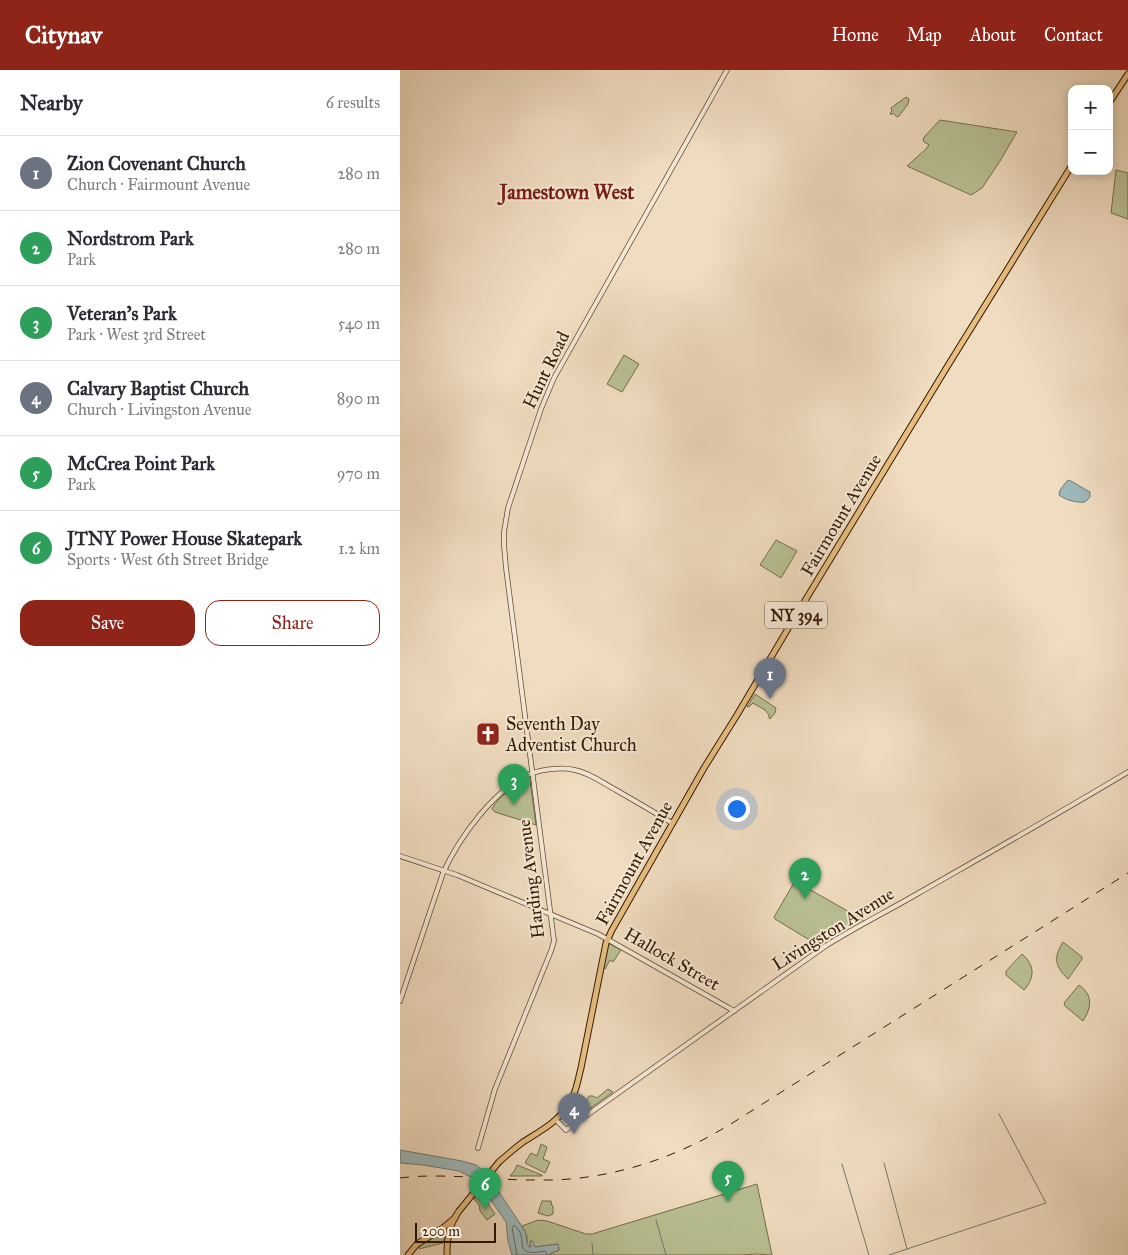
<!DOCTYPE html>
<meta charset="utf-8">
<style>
body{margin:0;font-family:"IM FELL Great Primer",serif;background:#f7f7f7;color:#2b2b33}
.controls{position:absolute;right:15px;top:15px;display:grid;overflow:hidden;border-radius:10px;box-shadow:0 2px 8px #0003}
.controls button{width:45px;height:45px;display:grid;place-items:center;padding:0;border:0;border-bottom:1px solid #e1e1e2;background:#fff;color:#2b2b33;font:25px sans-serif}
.scale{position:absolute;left:15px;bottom:12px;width:81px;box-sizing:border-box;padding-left:5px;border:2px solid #321a01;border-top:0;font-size:14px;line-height:18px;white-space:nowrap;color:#321a01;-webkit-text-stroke:4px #f5e8d6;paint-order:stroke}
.you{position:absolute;left:336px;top:738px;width:18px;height:18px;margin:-12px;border:4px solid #fff;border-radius:50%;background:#1a73e8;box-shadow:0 0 0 8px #1a73e833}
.badge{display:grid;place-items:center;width:32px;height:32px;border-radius:50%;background:#8f2418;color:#fff;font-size:16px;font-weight:700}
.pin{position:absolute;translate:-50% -41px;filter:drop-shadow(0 1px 2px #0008)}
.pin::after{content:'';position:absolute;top:26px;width:18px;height:15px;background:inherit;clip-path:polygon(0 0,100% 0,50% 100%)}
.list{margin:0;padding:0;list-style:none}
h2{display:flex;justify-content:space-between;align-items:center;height:65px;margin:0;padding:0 20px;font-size:21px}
h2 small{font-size:16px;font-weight:400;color:#7c7c81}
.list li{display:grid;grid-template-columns:32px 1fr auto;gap:15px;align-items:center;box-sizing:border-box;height:75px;padding:0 20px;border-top:1px solid #e1e1e2}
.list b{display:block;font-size:19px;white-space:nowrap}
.list p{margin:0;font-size:16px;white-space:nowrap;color:#7c7c81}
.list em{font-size:16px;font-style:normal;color:#7c7c81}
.actions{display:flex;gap:10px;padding:15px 20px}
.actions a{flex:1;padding:11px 0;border:1px solid #8f2418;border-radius:15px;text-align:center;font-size:18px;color:#8f2418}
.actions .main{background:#8f2418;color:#fff}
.map{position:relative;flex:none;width:728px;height:1185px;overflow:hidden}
header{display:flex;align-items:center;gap:30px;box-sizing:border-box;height:70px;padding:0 25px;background:#8f2418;color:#fff}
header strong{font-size:24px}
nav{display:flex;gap:28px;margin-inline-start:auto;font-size:18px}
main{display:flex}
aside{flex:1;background:#fff}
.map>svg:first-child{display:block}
.green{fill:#b8c093;stroke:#756d4a}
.water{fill:#9eb9bc;stroke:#737971}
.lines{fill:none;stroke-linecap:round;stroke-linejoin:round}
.shore{stroke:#686a5e;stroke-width:1}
.stream{stroke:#737971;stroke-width:1}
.minor-casing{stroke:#624a31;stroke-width:5.5}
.major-casing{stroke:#321a01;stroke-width:7}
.minor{stroke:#f5e8d6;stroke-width:4}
.major{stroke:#e8be80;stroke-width:5}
.rail{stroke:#321a01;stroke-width:1;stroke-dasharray:9 9;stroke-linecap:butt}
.major-bridge-casing{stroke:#321a01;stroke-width:7;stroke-linecap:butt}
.major-bridge{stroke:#e8be80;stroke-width:5}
.labels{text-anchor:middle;stroke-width:4;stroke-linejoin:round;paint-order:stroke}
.shield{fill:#f5e8d6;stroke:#6c5841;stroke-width:1}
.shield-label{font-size:16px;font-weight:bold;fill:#321a01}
.street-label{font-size:18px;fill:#321a01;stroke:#f5e8d6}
.poi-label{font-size:18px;fill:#321a01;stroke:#f5e8d6;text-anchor:start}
.quarter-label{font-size:20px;font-weight:bold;fill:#7a1f14;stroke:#f5e8d6}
</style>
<header>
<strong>Citynav</strong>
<nav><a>Home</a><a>Map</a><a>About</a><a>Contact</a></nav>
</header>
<main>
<aside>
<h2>Nearby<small>6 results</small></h2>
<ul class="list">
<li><span class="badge" style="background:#6b7280">1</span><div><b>Zion Covenant Church</b><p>Church · Fairmount Avenue</p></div><em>280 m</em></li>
<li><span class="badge" style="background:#2e9e5b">2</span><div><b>Nordstrom Park</b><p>Park</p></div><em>280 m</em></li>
<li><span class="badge" style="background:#2e9e5b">3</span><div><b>Veteran's Park</b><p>Park · West 3rd Street</p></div><em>540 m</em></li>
<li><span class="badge" style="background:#6b7280">4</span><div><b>Calvary Baptist Church</b><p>Church · Livingston Avenue</p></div><em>890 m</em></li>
<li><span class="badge" style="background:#2e9e5b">5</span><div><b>McCrea Point Park</b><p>Park</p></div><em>970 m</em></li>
<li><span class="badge" style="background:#2e9e5b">6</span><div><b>JTNY Power House Skatepark</b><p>Sports · West 6th Street Bridge</p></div><em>1.2 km</em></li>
</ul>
<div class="actions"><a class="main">Save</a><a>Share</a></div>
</aside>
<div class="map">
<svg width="728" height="1185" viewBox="0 0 728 1185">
<rect width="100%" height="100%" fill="#f0dcc0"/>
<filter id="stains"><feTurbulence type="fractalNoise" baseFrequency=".004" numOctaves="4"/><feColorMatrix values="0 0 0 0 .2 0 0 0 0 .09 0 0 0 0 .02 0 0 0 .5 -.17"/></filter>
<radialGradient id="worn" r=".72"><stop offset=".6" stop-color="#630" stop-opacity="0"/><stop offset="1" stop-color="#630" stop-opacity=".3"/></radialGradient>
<g class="green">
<polygon points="506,27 509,29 508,34 499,46 497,47 493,43 491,45 490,43 492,41 491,38"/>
<polygon points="540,50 617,62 600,91 582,118 571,125 507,96 526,79 529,75 524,72 523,69 525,66"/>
<polygon points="716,100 728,103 728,149 711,143"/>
<polygon points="224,285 239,294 222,322 207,314"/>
<polygon points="376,470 397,481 381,508 360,495"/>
<polygon points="355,624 376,638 375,643 370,649 369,648 369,645 365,640 353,633 350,636 347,637"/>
<path d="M126,709H129L130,711L136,755L95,742L92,739C96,729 115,715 126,709Z"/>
<polygon points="395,811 465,851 421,877 375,849 374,847"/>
<path d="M663,872L682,887V889L668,909C655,896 653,888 663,872Z"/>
<polygon points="210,874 221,880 213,892 210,890 205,899 203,897 208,875"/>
<path d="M622,884C635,895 635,908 624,920L606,905V901Z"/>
<path d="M679,915C693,925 692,937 683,951L665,936L664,933Z"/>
<polygon points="208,1019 213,1022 188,1040 183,1036 189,1026 193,1026 197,1028"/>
<polygon points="141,1074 147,1077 143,1089 150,1092 145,1103 125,1093 131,1083 137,1086"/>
<polygon points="117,1095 142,1105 142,1106 110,1106 115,1100"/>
<polygon points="357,1114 372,1185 357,1184 341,1185 147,1185 159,1180 158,1174 135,1177 132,1171 130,1171 131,1177 129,1177 127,1174 127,1166 122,1156 138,1150 147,1151 186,1164 192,1164"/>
<polygon points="79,1125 88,1134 95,1144 87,1150 80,1141 79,1135 74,1129"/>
<polygon points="142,1131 151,1131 152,1136 153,1136 153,1144 148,1146 138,1143"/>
<polygon points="46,1160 43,1173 19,1179 20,1176"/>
</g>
<g class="water">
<path d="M669,410L690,422V427L685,432C677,433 665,430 659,425L660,420L667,411Z"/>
<path d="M0,1080L62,1091L76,1095L85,1102L95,1116L125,1161C127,1167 126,1172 129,1177H131L130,1171H133L135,1177L158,1174L159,1180L147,1185H112L108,1171L106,1152L78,1111L59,1101L23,1095L0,1093Z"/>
</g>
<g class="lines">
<path class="shore" d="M117,1185L112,1158L114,1155C117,1158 120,1161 121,1165C123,1171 120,1180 128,1182C133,1183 140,1182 145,1181L146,1182L147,1185"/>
<g class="stream">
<polyline points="484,1093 507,1179"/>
<polyline points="442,1094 469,1185"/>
<polyline points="256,1150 266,1185"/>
<polyline points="192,1173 193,1185"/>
<polyline points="489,1185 646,1133 599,1044"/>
</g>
<g class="minor-casing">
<g id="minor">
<polyline points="0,786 57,805 198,864 329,938 334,941"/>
<path d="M0,931L43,803C59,768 94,719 130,704C142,699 162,697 175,700C190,703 203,713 216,720C235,731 254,742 272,753"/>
<path d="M156,1050L166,1060L424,877C454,858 486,842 517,824C587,784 658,744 728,702"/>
<polyline points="78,1078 95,1019 151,881 154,871 106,498 104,475 104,462 108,438 141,339 154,308 327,0"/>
</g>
</g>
<g class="major-casing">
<g id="major">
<polyline points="709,33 728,4"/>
<path d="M99,1092C107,1085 115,1078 123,1072C142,1060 162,1050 172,1028C177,1019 178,1009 181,998L206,873L212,860L304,698L337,645L389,557L547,297L672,95"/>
<polyline points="8,1185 17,1174 43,1158 55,1148"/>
<path d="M47,1185C47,1168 49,1155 59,1141"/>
</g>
</g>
<use href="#minor" class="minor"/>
<use href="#major" class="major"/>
<path class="rail" d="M0,1108C22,1105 46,1106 68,1107C92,1109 116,1110 140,1110C190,1111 243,1098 288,1077C304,1070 319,1061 334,1052L728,803"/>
<g class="major-bridge-casing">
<polyline id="major-bridge" points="59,1141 99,1092"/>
</g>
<use href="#major-bridge" class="major-bridge"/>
</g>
<defs>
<g id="church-square" transform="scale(1.25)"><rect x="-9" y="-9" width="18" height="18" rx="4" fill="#8f2418" stroke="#f5e8d6"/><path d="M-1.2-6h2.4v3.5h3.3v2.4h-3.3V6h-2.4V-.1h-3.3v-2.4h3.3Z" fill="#fff"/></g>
</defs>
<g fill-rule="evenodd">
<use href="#church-square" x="88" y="664"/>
</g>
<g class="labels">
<rect class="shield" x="365" y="531.5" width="62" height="27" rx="4"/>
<g class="shield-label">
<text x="396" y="551">NY 394</text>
</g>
<g class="street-label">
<text transform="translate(146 300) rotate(-64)" y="6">Hunt Road</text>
<text transform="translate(441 445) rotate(-59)" y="6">Fairmount Avenue</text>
<text transform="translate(234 793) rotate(-61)" y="6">Fairmount Avenue</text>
<text transform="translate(131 809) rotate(-97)" y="6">Harding Avenue</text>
<text transform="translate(433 859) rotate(-32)" y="6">Livingston Avenue</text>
<text transform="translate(272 889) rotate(30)" y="6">Hallock Street</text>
</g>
<g class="poi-label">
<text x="106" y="660">Seventh Day<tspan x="106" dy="21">Adventist Church</tspan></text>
</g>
<g class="quarter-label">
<text x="167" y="129">Jamestown West</text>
</g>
</g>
<rect width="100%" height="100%" filter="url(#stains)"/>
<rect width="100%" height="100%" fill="url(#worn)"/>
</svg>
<div class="controls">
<button>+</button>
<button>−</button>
</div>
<div class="scale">200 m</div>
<div class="you"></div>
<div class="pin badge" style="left:370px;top:629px;background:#6b7280">1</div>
<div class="pin badge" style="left:405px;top:829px;background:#2e9e5b">2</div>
<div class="pin badge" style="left:114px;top:735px;background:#2e9e5b">3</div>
<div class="pin badge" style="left:174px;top:1064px;background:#6b7280">4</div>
<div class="pin badge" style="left:328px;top:1132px;background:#2e9e5b">5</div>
<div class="pin badge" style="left:85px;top:1139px;background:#2e9e5b">6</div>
</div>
</main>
